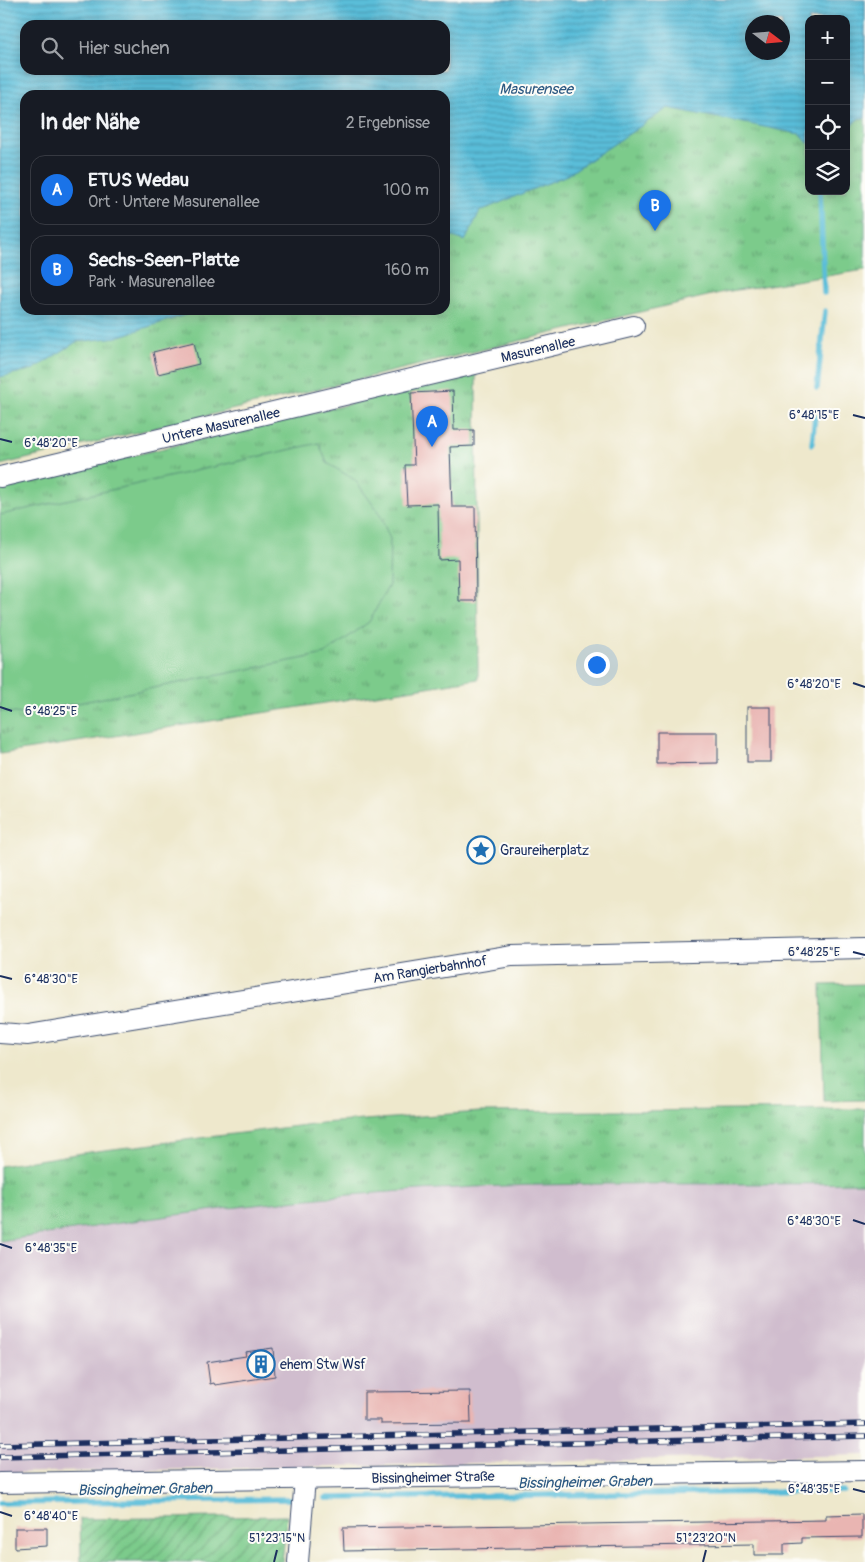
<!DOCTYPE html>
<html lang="de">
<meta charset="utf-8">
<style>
body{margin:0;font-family:Pangolin,sans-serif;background:#20242c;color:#f1f3f6}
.controls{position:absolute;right:15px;top:15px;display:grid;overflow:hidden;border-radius:10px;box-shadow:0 2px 12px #0003}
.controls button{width:45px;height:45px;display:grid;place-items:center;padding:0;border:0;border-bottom:1px solid #363941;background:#171b24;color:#f1f3f6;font:25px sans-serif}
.compass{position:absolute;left:745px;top:15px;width:45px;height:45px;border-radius:50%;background:#171b24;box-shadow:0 2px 12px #0003;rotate:106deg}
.you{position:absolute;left:596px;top:664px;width:18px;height:18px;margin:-12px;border:4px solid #fff;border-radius:50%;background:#1a73e8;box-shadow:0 0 0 8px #1a73e833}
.badge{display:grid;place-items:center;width:32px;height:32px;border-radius:50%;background:#1a73e8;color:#fff;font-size:16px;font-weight:700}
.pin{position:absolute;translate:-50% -41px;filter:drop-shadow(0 1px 2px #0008)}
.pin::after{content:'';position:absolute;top:26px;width:18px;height:15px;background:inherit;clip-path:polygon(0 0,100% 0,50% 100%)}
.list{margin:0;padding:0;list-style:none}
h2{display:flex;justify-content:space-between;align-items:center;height:65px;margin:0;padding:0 20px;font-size:21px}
h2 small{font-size:16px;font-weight:400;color:#9ea1a6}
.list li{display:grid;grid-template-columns:32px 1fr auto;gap:15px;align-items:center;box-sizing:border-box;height:70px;margin:0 10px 10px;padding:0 10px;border:1px solid #363941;border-radius:15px}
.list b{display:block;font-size:19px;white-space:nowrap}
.list p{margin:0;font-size:16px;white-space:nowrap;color:#9ea1a6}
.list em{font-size:16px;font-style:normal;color:#9ea1a6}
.icon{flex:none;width:28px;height:28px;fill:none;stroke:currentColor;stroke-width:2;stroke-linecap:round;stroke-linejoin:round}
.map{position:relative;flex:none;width:865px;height:1562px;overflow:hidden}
.search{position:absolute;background:#171b24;box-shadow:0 2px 12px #0003;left:20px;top:20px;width:430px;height:55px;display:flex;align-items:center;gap:12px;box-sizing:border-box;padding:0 18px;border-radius:15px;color:#9ea1a6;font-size:19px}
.panel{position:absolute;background:#171b24;box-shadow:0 2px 12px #0003;left:20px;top:90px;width:430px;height:225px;border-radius:15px}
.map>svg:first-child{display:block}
.railway{fill:#d0bdce}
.park{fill:url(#park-tufts);stroke:#4c7d74;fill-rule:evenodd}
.garden{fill:url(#garden-furrows);stroke:#4c7d74}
.pitch{fill:#7ccb8b;stroke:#4c7d74}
.water{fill:url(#water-rules);stroke:#3a769c;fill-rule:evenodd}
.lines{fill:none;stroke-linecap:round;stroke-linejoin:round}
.stream{stroke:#5abdd9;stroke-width:5.5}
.building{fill:#e9b5b2}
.street-casing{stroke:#3b4b6e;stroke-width:22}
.street{stroke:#fff;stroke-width:20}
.rail-casing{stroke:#1b2f5e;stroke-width:5.5}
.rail{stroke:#fdfcf7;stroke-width:4;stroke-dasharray:11;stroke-linecap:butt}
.ticks{fill:none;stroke:#1b2f5e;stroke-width:2}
.labels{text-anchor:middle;stroke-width:4;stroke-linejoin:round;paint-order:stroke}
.street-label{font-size:14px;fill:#1b2f5e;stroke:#fdfcf7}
.poi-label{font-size:14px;fill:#1b2f5e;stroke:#fdfcf7;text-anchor:start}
.water-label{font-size:15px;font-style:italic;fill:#2e5a83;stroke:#fdfcf7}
.ticks-label{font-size:12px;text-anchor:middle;fill:#1b2f5e;stroke:#fdfcf7;stroke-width:4;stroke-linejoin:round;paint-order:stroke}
</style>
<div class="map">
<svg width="865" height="1562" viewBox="0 0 865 1562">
<defs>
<pattern id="park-tufts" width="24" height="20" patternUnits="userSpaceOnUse" patternTransform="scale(1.25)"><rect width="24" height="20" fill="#7ccb8b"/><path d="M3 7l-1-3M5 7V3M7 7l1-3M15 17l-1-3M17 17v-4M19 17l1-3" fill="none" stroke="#65a575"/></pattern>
<pattern id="garden-furrows" width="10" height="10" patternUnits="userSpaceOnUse" patternTransform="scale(1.25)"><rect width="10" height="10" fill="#7ccb8b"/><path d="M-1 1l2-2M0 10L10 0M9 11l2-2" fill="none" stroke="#65a575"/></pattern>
<pattern id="water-rules" width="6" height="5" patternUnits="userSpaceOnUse" patternTransform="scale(1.25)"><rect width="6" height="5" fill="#5abdd9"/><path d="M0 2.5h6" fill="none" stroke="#4a9ab3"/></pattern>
</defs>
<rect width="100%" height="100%" fill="#fdfcf7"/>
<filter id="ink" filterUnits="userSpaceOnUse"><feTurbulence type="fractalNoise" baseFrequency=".02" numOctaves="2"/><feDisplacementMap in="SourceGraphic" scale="10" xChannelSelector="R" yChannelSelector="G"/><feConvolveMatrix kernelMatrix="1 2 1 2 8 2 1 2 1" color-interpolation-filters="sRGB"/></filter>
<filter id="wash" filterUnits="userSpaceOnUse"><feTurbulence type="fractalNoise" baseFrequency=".0096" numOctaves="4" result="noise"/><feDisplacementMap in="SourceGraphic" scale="20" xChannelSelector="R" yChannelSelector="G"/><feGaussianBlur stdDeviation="1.12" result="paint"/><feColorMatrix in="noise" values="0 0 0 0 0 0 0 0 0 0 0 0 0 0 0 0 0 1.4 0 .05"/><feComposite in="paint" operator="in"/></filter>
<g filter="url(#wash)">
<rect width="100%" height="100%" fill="#eee8cc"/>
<polygon class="railway" points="865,1183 865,1455 0,1473 0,1241 193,1212 286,1201 423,1189 536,1185"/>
<g class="park">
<path d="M0,0H865V270L724,292L0,465ZM809,19H846V191H809ZM752,22H782V52H752ZM25,25H445V70H25ZM25,95H445V310H25Z"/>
<polygon points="476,374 478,679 0,754 0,487"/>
<polygon points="865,984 865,1100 824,1101 821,985"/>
<path d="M865,1109V1183C717,1186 568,1180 420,1190C279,1198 139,1220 0,1241V1166L89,1152L321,1123L480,1112Z"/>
</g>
<polygon class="garden" points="287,1516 282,1562 81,1562 80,1519"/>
<polygon class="pitch" points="319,443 327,463 355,480 379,513 390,539 389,585 369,622 325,654 22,714 0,711 0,515"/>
<path class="water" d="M0,0H865V118H859L846,131V19H809V144L800,134L668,108L567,175L480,211L465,241L445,234V95H25V310H200L117,337L76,342L34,369L0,377ZM752,22H782V52H752ZM25,25H445V70H25Z"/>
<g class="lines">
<g class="stream">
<polyline points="820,191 824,293"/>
<polyline points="817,388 825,311"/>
<polyline points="812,444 815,416"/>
<polyline points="326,1498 843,1491"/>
<polyline points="0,1503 291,1499"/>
</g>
</g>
<g id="blocks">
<g class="building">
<polygon points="194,342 199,364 158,374 153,352"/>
<polygon points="453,391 454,430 474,430 474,446 450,447 452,507 475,507 476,601 459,601 458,559 439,560 438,504 407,505 405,465 414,465 411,393"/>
<rect x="747" y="707" width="24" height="55"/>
<polygon points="657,732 718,732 718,763 657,764"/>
<polygon points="273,1348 275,1376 215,1385 214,1383 210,1384 207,1362 246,1356 245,1352"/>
<polygon points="470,1391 471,1423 381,1424 381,1420 364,1420 364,1392"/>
<polygon points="862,1514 862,1537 802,1538 802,1543 784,1544 784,1555 754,1555 754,1544 344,1551 343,1528 826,1520 826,1515"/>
<polygon points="15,1528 47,1528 47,1546 15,1548"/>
</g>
</g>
</g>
<g filter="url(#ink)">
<use href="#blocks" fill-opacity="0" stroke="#3b4b6e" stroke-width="1"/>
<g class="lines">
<g class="street-casing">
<g id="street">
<polyline points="0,477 634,326"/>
<polyline points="0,1033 28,1035 512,956 865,948"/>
<polyline points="0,1483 865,1471"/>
<polyline points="298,1562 305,1479"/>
</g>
</g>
<use href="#street" class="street"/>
<g class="rail-casing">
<g id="rail">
<polyline points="0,1445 865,1424"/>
<polyline points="0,1457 865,1436"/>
</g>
</g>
<use href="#rail" class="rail"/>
</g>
</g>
<path class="ticks" d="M853,415L865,418M0,439L12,442M853,683L865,687M0,707L12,711M853,952L865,955M0,976L12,979M853,1220L865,1224M0,1244L12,1248M853,1489L865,1492M0,1512L12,1516M274,1562L277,1550M703,1562L706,1550"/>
<defs>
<g id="sight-ring" transform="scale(1.4375)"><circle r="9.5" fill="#fdfcf7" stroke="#1f6fb2" stroke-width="1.5"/><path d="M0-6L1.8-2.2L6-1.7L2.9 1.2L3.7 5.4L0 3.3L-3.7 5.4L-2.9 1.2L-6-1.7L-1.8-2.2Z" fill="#1f6fb2"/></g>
<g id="building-ring" transform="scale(1.4375)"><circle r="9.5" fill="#fdfcf7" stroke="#1f6fb2" stroke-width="1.5"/><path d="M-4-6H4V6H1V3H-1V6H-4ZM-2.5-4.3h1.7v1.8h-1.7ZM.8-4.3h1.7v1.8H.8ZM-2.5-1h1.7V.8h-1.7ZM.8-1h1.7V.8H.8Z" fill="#1f6fb2"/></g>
</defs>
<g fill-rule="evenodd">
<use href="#sight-ring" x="481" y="850"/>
<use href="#building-ring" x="261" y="1364"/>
</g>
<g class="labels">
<g class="street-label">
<text transform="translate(538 349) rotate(-13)" y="5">Masurenallee</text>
<text transform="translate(221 425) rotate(-13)" y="5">Untere Masurenallee</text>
<text transform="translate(430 969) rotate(-9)" y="5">Am Rangierbahnhof</text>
<text transform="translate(433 1477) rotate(-1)" y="5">Bissingheimer Straße</text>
</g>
<g class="poi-label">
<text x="500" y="855">Graureiherplatz</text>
<text x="280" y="1369">ehem Stw Wsf</text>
</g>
<g class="water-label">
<text x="536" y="94">Masurensee</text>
<text transform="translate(585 1482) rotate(-1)" y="5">Bissingheimer Graben</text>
<text transform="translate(145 1489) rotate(-1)" y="5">Bissingheimer Graben</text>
</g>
</g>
<g class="ticks-label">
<text x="814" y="419">6°48'15"E</text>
<text x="51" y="447">6°48'20"E</text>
<text x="814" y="688">6°48'20"E</text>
<text x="51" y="715">6°48'25"E</text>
<text x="814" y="956">6°48'25"E</text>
<text x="51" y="983">6°48'30"E</text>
<text x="814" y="1225">6°48'30"E</text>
<text x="51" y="1252">6°48'35"E</text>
<text x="814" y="1493">6°48'35"E</text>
<text x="51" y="1520">6°48'40"E</text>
<text x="277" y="1542">51°23'15"N</text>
<text x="706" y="1542">51°23'20"N</text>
</g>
</svg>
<div class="controls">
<button>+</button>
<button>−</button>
<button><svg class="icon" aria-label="locate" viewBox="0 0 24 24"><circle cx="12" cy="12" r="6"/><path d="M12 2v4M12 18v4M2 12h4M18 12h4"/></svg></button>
<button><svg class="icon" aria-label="layers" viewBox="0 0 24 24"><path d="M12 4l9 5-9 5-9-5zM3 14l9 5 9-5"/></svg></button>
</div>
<svg class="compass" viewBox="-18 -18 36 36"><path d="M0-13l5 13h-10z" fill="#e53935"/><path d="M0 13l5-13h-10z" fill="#9ea1a6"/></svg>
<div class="you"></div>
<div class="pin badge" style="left:432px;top:447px">A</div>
<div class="pin badge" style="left:655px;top:231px">B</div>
<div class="search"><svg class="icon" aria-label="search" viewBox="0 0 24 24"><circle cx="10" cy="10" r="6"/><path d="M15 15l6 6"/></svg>Hier suchen</div>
<section class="panel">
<h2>In der Nähe<small>2 Ergebnisse</small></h2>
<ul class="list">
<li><span class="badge">A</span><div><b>ETUS Wedau</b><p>Ort · Untere Masurenallee</p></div><em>100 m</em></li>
<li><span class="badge">B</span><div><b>Sechs-Seen-Platte</b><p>Park · Masurenallee</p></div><em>160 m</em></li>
</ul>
</section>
</div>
